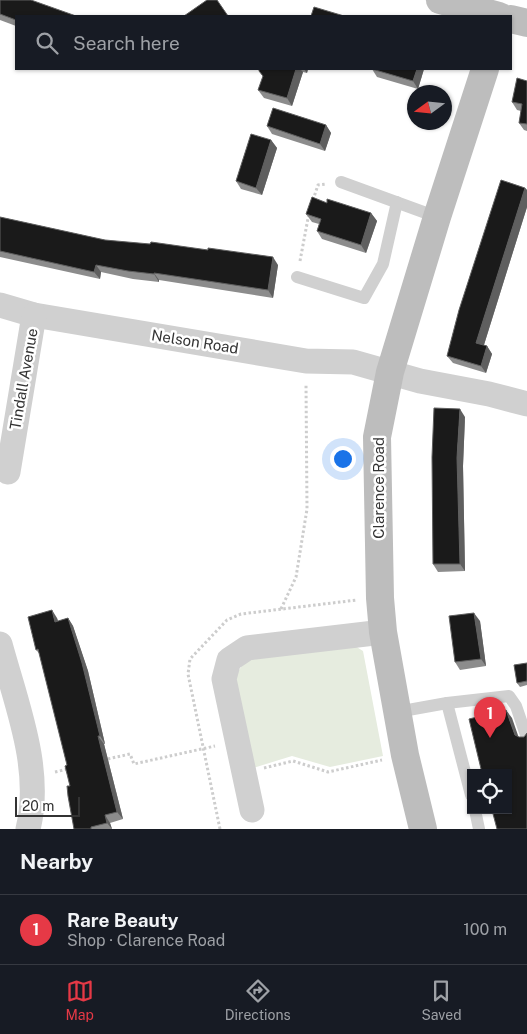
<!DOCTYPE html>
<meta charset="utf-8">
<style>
body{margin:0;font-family:"Public Sans",sans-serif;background:#20242c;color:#f1f3f6}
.controls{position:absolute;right:15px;bottom:15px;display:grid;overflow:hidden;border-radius:0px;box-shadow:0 1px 4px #0004}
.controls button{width:45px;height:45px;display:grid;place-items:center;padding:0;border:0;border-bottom:1px solid #363941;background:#171b24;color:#f1f3f6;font:25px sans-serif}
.compass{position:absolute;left:407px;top:85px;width:45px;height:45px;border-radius:50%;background:#171b24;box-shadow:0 1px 4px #0004;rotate:255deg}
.scale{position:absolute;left:15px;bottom:12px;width:65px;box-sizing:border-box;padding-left:5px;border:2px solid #333;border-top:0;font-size:14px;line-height:18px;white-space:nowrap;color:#333;-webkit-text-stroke:4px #fff;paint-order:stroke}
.you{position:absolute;left:342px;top:458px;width:18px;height:18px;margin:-12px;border:4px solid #fff;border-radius:50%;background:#1a73e8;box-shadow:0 0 0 8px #1a73e833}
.badge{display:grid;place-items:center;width:32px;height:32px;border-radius:50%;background:#e63946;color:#fff;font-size:16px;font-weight:700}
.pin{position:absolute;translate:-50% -41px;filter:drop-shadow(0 1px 2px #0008)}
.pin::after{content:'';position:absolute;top:26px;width:18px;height:15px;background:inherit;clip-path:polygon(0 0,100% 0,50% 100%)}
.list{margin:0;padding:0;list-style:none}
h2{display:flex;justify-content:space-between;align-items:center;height:65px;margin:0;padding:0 20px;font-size:21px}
h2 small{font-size:16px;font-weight:400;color:#9ea1a6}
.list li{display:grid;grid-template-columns:32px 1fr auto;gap:15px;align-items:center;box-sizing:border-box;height:70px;padding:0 20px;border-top:1px solid #363941}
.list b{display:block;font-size:19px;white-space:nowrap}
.list p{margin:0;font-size:16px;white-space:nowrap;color:#9ea1a6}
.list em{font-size:16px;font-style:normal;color:#9ea1a6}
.icon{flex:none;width:28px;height:28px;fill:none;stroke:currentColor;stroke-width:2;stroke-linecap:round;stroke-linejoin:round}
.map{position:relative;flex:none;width:527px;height:829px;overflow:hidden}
.search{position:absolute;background:#171b24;box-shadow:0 1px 4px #0004;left:15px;right:15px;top:15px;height:55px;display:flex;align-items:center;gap:12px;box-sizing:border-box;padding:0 18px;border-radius:0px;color:#9ea1a6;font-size:19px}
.sheet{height:135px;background:#171b24}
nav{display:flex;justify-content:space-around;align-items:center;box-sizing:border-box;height:70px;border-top:1px solid #363941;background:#171b24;font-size:14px;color:#9ea1a6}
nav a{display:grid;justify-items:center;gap:2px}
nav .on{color:#e63946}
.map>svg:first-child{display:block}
.grass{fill:#e6ecdf}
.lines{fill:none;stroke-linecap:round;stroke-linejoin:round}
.path{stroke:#cdcdcd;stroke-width:3;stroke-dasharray:2.5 2.5;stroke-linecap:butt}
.lane{stroke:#d0d0d0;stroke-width:12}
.street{stroke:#d0d0d0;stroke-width:25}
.secondary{stroke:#bdbdbd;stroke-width:28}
.wall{fill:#8c8c8c}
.shaded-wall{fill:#5f5f5f}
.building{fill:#1a1a1a;stroke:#5f5f5f}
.labels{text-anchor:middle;stroke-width:5;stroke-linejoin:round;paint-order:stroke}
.street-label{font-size:15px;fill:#333;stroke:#fff}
</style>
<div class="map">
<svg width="527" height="829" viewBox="0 0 527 829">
<rect width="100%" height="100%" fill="#fff"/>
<polygon class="grass" points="355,646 363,651 383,756 330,767 292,756 253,768 232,682 247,657"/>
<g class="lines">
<g class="path">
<polyline points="313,200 318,185 326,184"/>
<polyline points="300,261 309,213"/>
<polyline points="281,609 296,577 307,509 306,384"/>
<polyline points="103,760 130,754 134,764 215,746"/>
<polyline points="264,768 293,761 328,772 382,760"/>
<polyline points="55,772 68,769"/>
<polyline points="220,829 188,674 190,659 227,620 241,614 357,600"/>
</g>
<g class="lane">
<polyline points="341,182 437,217"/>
<polyline points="297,277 364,298 383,264 397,202"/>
<polyline points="447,703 509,696 516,706 527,738"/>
<polyline points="397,712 447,703 471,795"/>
<polyline points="475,810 479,829"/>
</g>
<g class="street">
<polyline points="0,305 34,315 306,361 353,362 420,381 489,394 527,404"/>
<polyline points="8,472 34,315"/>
<path d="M0,644C16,703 43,769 28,829"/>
<polyline points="252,810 224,679 229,660 247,648 383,632"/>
</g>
<g class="secondary">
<polyline points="440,0 499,16"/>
<polyline points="511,19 527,23"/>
<polyline points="423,829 405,755 383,632 380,598 377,437 390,372 437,217 485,69"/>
</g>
</g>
<g class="wall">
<polygon points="0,0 16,16 16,26 0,20"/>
<polygon points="259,69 308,69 307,73 303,72 292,106 264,98 258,90 263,77"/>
<polygon points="372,69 424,69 418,89 377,77"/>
<polygon points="527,81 527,131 524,130 519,123 521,111 517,110 512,102"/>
<polygon points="326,125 331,133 325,151 272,134 267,126"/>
<polygon points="271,140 277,148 262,195 241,189 236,181"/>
<polygon points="525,188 527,190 527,207 484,345 487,346 492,354 486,373 453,363 447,356"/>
<polygon points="327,203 371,213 377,221 366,253 322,239 317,231 319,224 312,222 306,214"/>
<polygon points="0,217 105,240 278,265 273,298 159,280 159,282 133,279 101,272 100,279 0,257"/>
<polygon points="465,417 463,466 465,571 438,572 433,564"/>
<polygon points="57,618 58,621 68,618 73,626 88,671 105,744 104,744 123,819 110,823 112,829 74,829 67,765 40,654 36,650"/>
<polygon points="480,621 486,666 460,670 455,662"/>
<polygon points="527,663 527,685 520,687 517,683"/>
</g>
<g class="shaded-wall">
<polygon points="296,69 300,69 303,72 292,106 287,98"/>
<polygon points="304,69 308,69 307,73"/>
<polygon points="417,69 424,69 418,89 413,81"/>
<polygon points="326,125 331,133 325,151 320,144"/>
<polygon points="271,140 277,148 262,195 256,188"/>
<polygon points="525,188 527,190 527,207 482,351 476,343"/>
<polygon points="371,213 377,221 366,253 361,245"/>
<polygon points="273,257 278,265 273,298 268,290"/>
<polygon points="96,265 101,272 100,279 94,272"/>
<polygon points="154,273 159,280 159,282 154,274"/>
<polygon points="487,346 492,354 486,373 481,366"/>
<polygon points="460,409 465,417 463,466 465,571 460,564 457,458"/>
<polygon points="52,610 57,618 60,629 55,622"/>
<polygon points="474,613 480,621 486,666 481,659"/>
<polygon points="68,618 73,626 88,671 105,744 100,736"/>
<polygon points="506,710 512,718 521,744 515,735"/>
<polygon points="98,736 104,744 123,819 117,812"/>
<polygon points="105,815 110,823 112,829 107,823"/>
</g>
<g class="building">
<polygon points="0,0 31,0 76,16 16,16 16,20 0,14"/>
<polygon points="207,0 217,0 228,16 184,16"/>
<polygon points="314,7 344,16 311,16"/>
<polygon points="259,69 296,69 287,98 258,90 263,76 259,71"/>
<polygon points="372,69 417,69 413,81"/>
<polygon points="517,78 527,81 527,124 519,123 522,104 512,102"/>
<polygon points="273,108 326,125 320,144 267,126"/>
<polygon points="251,134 271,140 256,188 236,181"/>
<polygon points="501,180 525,188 476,343 487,346 481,366 447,356 459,310"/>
<polygon points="312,197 327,203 327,199 371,213 361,245 317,231 321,219 306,214"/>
<polygon points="0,217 105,240 150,244 151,242 208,250 208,248 273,257 268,290 154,273 154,274 128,271 96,265 94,272 0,251"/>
<polygon points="434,408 460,409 457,458 460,564 433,564 432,457"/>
<polygon points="52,610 55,622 68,618 82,663 100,736 98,736 117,812 105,815 107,823 91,827 91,829 74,829 68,796 67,786 70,786 65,766 67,765 38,649 36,650 28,617"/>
<polygon points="474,613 481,659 455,662 449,616"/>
<polygon points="527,663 527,681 517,683 514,665"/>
<polygon points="506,710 515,735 519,737 524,737 527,733 527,829 497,829 492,810 508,810 508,773 482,773 469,719"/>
</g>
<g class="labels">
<g class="street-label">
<text transform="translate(195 342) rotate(9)" y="5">Nelson Road</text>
<text transform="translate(24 379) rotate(-80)" y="5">Tindall Avenue</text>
<text transform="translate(379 488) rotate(-90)" y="5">Clarence Road</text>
</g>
</g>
</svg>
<div class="controls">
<button><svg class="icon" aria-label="locate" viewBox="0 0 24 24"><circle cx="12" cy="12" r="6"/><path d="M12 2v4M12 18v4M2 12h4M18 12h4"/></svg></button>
</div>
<svg class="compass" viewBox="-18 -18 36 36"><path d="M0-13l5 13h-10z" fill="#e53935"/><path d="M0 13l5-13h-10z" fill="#9ea1a6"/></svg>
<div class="scale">20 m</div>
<div class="you"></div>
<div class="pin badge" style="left:490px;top:738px">1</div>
<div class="search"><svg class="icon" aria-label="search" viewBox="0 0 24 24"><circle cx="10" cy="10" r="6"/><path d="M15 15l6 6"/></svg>Search here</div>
</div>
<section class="sheet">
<h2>Nearby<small></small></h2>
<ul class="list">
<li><span class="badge">1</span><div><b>Rare Beauty</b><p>Shop · Clarence Road</p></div><em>100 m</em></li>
</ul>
</section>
<nav>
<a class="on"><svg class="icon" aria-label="map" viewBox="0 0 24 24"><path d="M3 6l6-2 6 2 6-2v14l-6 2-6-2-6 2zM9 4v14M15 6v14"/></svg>Map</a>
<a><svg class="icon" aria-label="directions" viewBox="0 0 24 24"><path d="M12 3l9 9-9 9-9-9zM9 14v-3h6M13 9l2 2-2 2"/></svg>Directions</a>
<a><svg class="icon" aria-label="saved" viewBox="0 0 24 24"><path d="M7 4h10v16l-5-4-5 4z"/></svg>Saved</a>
</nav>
